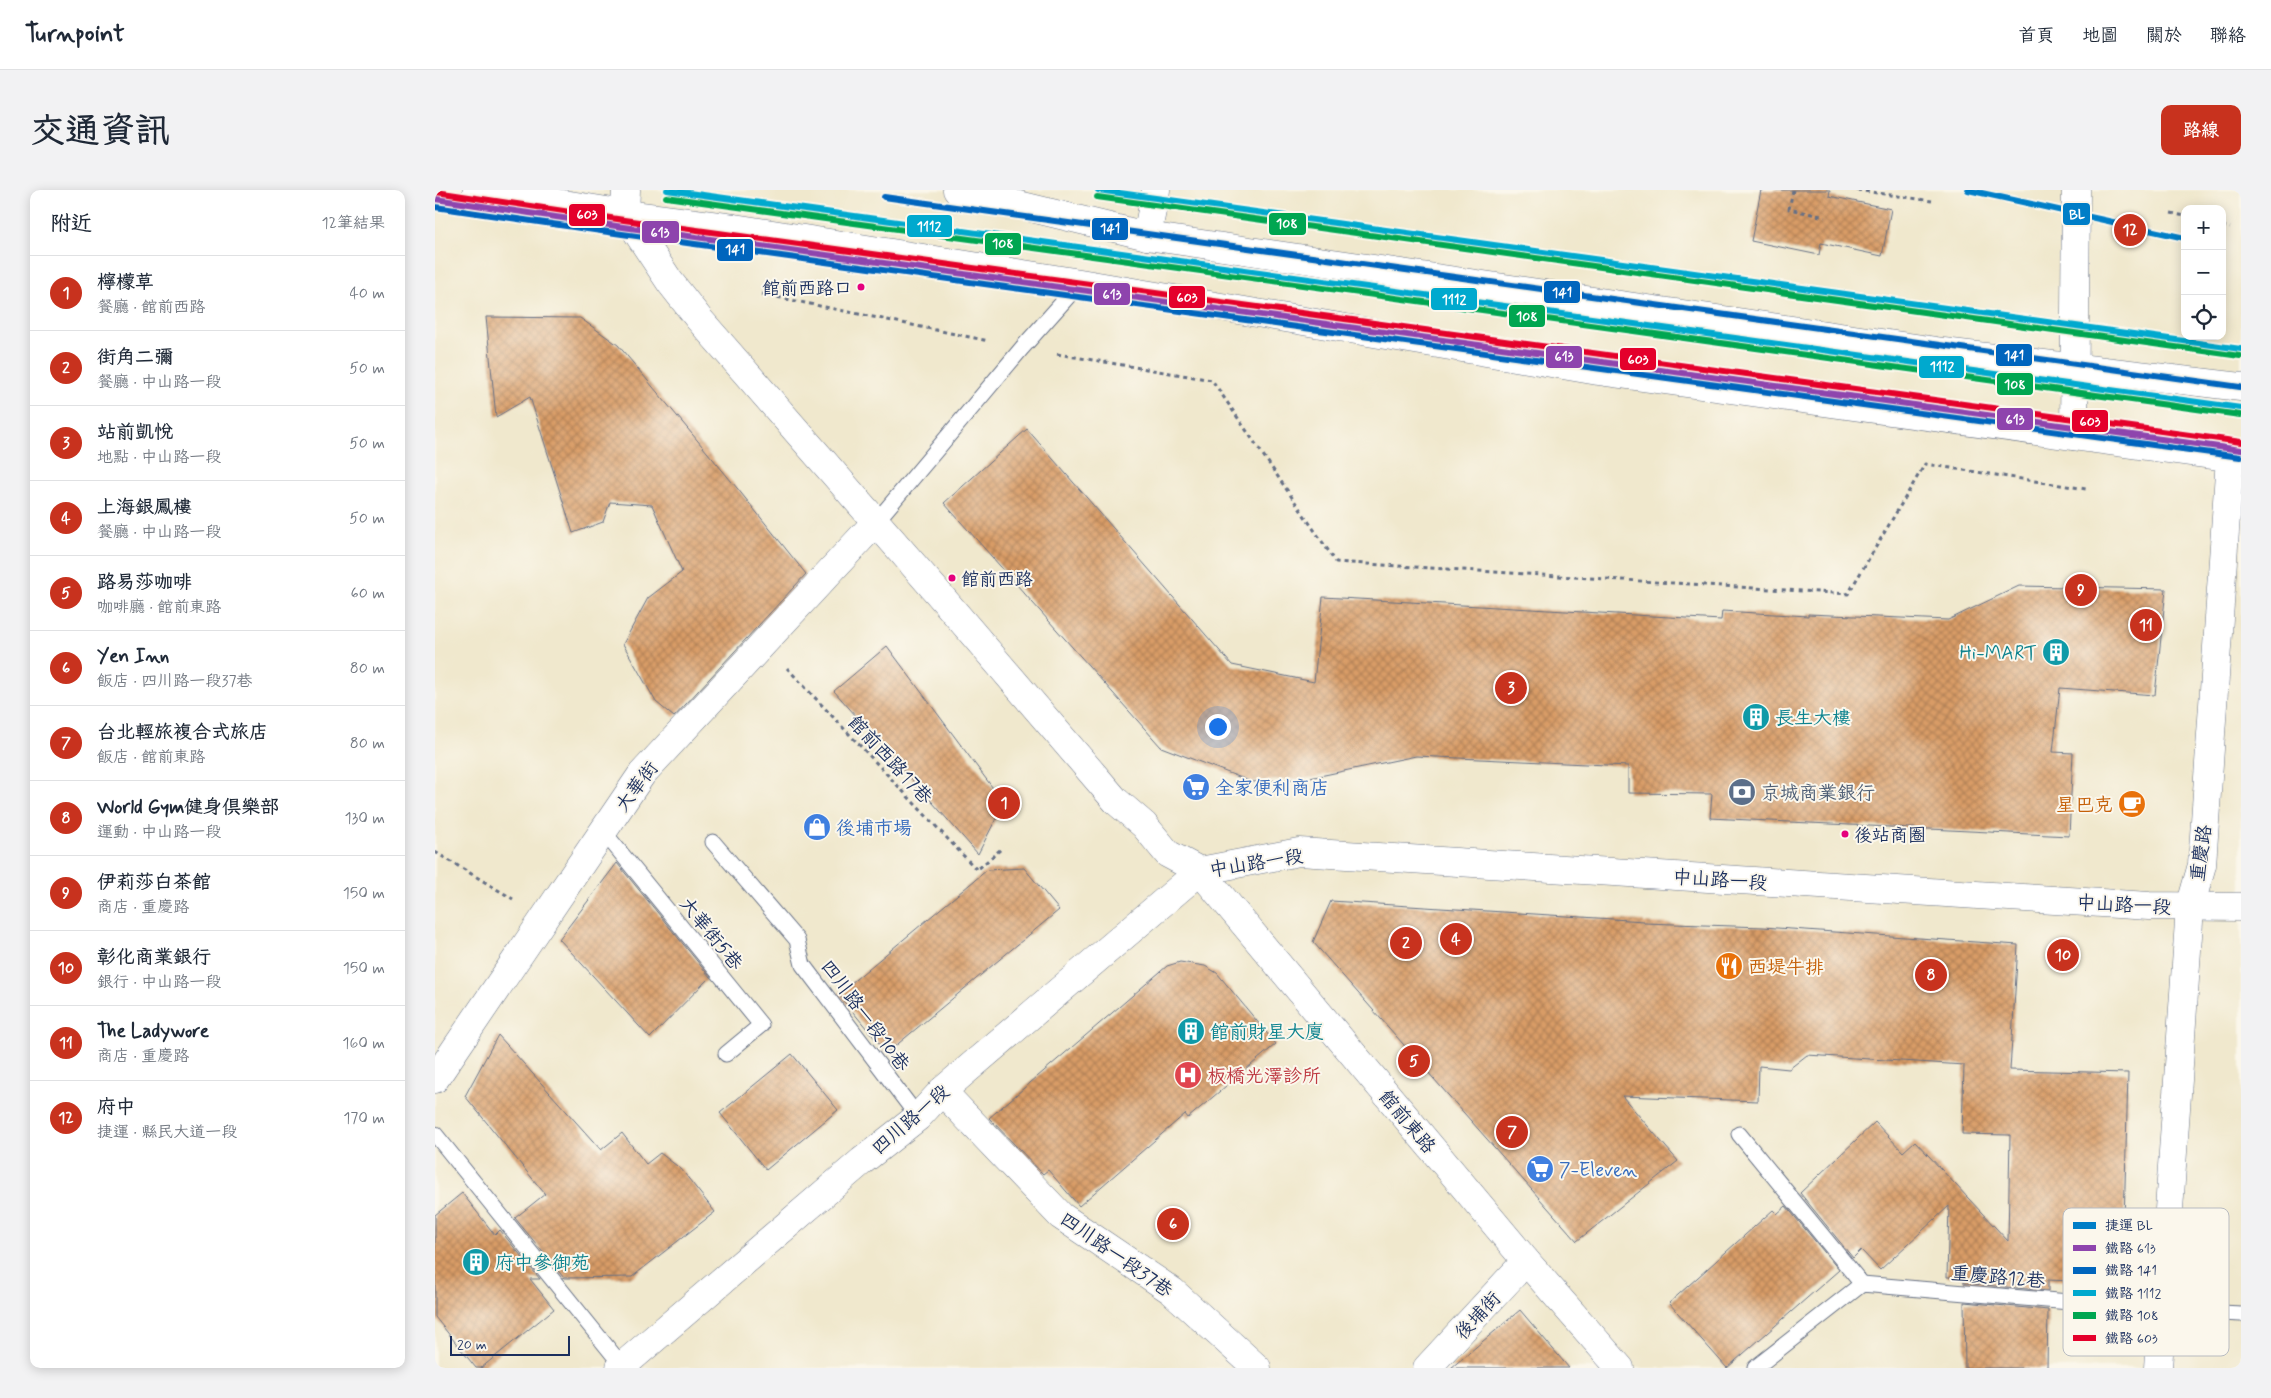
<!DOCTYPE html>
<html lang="zh-TW">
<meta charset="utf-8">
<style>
body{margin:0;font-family:Mynerve,"LXGW WenKai TC",sans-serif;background:#f2f2f3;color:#1f2937}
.controls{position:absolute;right:15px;top:15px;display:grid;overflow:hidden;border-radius:10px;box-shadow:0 2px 12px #0003}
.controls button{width:45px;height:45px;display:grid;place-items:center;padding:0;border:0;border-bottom:1px solid #e0e1e3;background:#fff;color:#1f2937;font:25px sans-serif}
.scale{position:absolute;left:15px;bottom:12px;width:120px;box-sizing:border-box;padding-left:5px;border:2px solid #1b2f5e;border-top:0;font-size:14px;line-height:18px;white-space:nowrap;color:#1b2f5e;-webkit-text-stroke:4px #fbf7ec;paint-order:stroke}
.you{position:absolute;left:782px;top:536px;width:18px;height:18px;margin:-12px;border:4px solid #fff;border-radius:50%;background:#1a73e8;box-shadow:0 0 0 8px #1a73e833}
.badge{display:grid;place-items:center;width:32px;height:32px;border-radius:50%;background:#c8321e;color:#fff;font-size:16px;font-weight:700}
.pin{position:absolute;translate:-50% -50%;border:2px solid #fff;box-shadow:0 1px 5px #0006}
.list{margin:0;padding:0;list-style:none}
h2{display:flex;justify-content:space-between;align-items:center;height:65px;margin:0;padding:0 20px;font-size:21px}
h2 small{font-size:16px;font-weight:400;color:#747a83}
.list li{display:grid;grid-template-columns:32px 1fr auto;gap:15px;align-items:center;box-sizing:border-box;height:75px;padding:0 20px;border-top:1px solid #e0e1e3}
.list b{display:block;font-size:19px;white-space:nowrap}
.list p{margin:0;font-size:16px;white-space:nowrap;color:#747a83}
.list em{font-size:16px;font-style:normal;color:#747a83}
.icon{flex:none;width:28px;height:28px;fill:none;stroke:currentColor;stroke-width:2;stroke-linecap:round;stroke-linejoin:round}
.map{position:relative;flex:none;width:1806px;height:1178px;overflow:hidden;border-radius:10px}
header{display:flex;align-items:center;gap:30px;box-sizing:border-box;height:70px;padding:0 25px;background:#fff;border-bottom:1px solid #e0e1e3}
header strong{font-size:24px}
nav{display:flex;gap:28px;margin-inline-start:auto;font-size:18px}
.intro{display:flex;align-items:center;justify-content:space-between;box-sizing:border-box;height:120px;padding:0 30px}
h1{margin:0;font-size:35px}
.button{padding:12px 22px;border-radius:10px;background:#c8321e;color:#fff;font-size:18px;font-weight:700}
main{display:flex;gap:30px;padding:0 30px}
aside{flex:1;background:#fff;border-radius:10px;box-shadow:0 2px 12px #0003}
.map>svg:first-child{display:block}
.building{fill:url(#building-cross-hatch)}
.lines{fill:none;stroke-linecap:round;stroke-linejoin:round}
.lane-casing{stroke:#667085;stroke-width:17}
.street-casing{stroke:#667085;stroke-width:29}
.secondary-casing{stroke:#667085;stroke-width:29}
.primary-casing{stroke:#667085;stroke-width:29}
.path{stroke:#667085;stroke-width:3;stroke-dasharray:4 4;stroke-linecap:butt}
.lane{stroke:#fff;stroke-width:15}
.street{stroke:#fff;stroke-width:28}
.secondary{stroke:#fff;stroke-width:28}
.primary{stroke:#fff;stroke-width:28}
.rail-1-casing{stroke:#fbf7ec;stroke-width:10}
.rail-2-casing{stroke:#fbf7ec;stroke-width:10}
.rail-3-casing{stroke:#fbf7ec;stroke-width:10}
.rail-4-casing{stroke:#fbf7ec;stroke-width:10}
.rail-5-casing{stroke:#fbf7ec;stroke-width:10}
.rail-1{stroke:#8e44ad;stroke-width:6}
.rail-2{stroke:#0065bd;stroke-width:6}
.rail-3{stroke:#00a9ce;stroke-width:6}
.rail-4{stroke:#00a651;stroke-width:6}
.rail-5{stroke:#e4002b;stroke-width:6}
.metro-1-casing{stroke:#fbf7ec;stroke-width:10}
.metro-1{stroke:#007ec7;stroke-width:6}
.bus-dot{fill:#e5007d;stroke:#fbf7ec;stroke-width:2}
.labels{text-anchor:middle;stroke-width:4;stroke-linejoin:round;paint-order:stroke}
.bus-label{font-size:18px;fill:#1b2f5e;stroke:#fbf7ec;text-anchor:start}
.culture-label{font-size:19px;fill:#0d838f;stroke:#fbf7ec;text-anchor:start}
.street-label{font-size:19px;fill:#1b2f5e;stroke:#fbf7ec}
.shop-label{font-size:19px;fill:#366cbe;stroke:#fbf7ec;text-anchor:start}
.service-label{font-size:19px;fill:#4e5e75;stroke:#fbf7ec;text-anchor:start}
.food-label{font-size:19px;fill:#c56008;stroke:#fbf7ec;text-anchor:end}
.health-label{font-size:19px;fill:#be3a42;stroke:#fbf7ec;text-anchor:start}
.key{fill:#fbf7ec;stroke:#b8bbc1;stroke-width:1}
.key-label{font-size:14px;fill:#1b2f5e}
.line-badge{stroke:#fbf7ec;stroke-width:2}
.badge-label{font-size:14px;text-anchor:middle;font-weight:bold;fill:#fff}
</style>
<header>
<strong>Turnpoint</strong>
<nav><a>首頁</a><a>地圖</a><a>關於</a><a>聯絡</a></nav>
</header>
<div class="intro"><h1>交通資訊</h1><a class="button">路線</a></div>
<main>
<aside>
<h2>附近<small>12筆結果</small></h2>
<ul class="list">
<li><span class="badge">1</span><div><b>檸檬草</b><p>餐廳 · 館前西路</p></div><em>40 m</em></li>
<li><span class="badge">2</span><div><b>街角二彌</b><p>餐廳 · 中山路一段</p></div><em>50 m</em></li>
<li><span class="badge">3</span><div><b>站前凱悅</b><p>地點 · 中山路一段</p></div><em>50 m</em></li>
<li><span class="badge">4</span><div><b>上海銀鳳樓</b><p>餐廳 · 中山路一段</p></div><em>50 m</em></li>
<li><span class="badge">5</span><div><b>路易莎咖啡</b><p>咖啡廳 · 館前東路</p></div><em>60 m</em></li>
<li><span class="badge">6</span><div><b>Yen Inn</b><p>飯店 · 四川路一段37巷</p></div><em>80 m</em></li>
<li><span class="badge">7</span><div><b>台北輕旅複合式旅店</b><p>飯店 · 館前東路</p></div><em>80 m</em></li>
<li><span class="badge">8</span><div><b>World Gym健身俱樂部</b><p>運動 · 中山路一段</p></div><em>130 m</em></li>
<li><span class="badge">9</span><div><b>伊莉莎白茶館</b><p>商店 · 重慶路</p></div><em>150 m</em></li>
<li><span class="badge">10</span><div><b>彰化商業銀行</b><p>銀行 · 中山路一段</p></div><em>150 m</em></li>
<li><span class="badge">11</span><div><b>The Ladywore</b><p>商店 · 重慶路</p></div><em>160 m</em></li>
<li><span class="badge">12</span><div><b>府中</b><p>捷運 · 縣民大道一段</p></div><em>170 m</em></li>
</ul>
</aside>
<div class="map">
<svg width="1806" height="1178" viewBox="0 0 1806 1178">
<defs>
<pattern id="building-cross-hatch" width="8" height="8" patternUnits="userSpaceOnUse" patternTransform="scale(1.25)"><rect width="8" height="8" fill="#d99c66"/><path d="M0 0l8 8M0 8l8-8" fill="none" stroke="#af8057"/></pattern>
</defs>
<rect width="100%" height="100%" fill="#fbf7ec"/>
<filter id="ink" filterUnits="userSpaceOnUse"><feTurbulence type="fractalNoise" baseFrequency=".02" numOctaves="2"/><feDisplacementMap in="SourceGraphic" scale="10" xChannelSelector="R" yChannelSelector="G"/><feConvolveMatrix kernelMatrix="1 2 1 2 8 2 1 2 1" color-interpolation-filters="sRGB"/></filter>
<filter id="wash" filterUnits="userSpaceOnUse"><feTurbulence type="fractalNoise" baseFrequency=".0096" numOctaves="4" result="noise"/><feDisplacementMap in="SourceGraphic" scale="20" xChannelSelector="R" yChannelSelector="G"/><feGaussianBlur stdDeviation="1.12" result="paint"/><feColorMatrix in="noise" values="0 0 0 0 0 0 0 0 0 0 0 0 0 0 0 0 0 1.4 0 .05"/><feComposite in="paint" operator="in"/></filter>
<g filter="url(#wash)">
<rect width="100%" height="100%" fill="#f0e8cd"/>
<g id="blocks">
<g class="building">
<polygon points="1326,0 1395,0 1394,6 1456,19 1447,66 1386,53 1384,65 1316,51"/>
<polygon points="51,127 145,128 183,155 302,298 371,384 239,527 221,512 188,454 213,408 247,382 217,315 175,312 168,332 138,343 95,207 61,227"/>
<polygon points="592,239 797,475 879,492 888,407 1286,430 1287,421 1373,426 1373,424 1513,430 1584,396 1731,399 1720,505 1625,498 1618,562 1638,563 1634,646 1275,628 1277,604 1193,603 1193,576 981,566 875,588 817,592 726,557 509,313"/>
<polygon points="452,456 569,613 543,664 399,501"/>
<polygon points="182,673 275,787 215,848 124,749"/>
<polygon points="589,678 624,720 452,863 403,804 552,680"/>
<polygon points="896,711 1209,731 1209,733 1328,737 1583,755 1575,880 1693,883 1688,1071 1660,1092 1613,1090 1613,1101 1529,1093 1529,1087 1512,1087 1514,1016 1445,1080 1426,1060 1418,1068 1365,1003 1440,932 1468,962 1480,951 1573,1051 1575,945 1527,944 1529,875 1372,865 1354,879 1324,876 1323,911 1187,906 1243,971 1142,1051 878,752"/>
<polygon points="745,772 770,776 782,783 841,854 753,928 750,924 644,1016 613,980 608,984 554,928 732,776"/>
<polygon points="63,845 166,960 187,943 211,974 225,963 246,979 280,1022 197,1087 129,1088 80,1028 110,1004 30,906"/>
<polygon points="357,864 403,920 331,980 285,923"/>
<polygon points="27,1003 60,1045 65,1040 105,1089 95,1089 119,1119 46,1178 41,1178 0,1127 0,1025"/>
<polygon points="1351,1016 1404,1080 1292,1178 1234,1113 1338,1020 1342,1024"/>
<polygon points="1529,1112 1613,1120 1612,1178 1530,1178"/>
<polygon points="1085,1120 1134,1178 1016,1178"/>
</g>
</g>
</g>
<g filter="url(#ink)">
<use href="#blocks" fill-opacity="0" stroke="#667085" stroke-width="1"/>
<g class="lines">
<g class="lane-casing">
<g id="lane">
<polyline points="440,333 587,158 645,93"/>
<polyline points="168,641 326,835 291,864"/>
<polyline points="278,652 362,750 368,775 483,927"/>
<polyline points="0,944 189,1178"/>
<polyline points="1304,944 1427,1094"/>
<polyline points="1320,1178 1427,1094 1726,1120 1806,1124"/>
</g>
</g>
<g class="street-casing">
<g id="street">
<polyline points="712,46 721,0"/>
<polyline points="1639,246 1641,0"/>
<polyline points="0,889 207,584 440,333"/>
<polyline points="507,901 626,1026 737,1101 822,1178"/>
<polyline points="992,1178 1091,1071"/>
<polyline points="1723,1178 1755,717 1767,675 1795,268"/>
</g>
</g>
<g class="secondary-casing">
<g id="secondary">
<polyline points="42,0 190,24 299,38 645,93 1163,181 1806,269"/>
<polyline points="191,0 190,24 235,92 264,129 503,403 681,611 709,635 733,664 765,681 1091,1071 1185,1178"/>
<polyline points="522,0 712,46 1508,162 1806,197"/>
</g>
</g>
<g class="primary-casing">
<polyline id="primary" points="185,1178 427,971 483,927 507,901 765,681 864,662 1714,716 1806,717"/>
</g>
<g class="path">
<polyline points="1358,0 1354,19 1390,27"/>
<polyline points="1422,0 1497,11"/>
<polyline points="1736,23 1750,26"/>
<polyline points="1787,36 1795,38"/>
<polyline points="327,104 554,151"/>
<polyline points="622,164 777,190 901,372 1413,404 1490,274 1651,299"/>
<polyline points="352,478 542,680 566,659"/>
<polyline points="0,662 78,709"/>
</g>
<use href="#lane" class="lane"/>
<use href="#street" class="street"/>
<use href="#secondary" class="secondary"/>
<use href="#primary" class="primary"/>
<g class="rail-1-casing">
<polyline id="rail-1" points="0,9 188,37 1806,260"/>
</g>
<g class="rail-2-casing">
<g id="rail-2">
<polyline points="449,7 1805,197"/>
<polyline points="0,17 187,44 1805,267"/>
</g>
</g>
<g class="rail-3-casing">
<g id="rail-3">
<polyline points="232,0 1806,218"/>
<polyline points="663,0 1806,159"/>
</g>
</g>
<g class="rail-4-casing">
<g id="rail-4">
<polyline points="231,7 1805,225"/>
<polyline points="662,7 1805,166"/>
</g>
</g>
<g class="rail-5-casing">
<polyline id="rail-5" points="1,2 189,30 1806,252"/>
</g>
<use href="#rail-1" class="rail-1"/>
<use href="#rail-2" class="rail-2"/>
<use href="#rail-3" class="rail-3"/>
<use href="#rail-4" class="rail-4"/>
<use href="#rail-5" class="rail-5"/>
<g class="metro-1-casing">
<polyline id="metro-1" points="1533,0 1750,48"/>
</g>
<use href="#metro-1" class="metro-1"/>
</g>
</g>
<defs>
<g id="building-disc" transform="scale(1.4375)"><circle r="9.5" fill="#0f9aa8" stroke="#fbf7ec"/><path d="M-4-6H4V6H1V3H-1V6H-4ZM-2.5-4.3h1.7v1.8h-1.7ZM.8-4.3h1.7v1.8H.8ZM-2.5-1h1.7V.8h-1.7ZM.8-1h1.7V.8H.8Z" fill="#fff"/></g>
<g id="supermarket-disc" transform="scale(1.4375)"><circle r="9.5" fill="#3f7fe0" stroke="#fbf7ec"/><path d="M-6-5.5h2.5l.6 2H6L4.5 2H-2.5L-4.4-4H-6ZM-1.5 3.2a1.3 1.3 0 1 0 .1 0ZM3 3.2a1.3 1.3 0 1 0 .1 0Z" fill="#fff"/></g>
<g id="bank-disc" transform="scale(1.4375)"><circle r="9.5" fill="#5c6f8a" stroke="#fbf7ec"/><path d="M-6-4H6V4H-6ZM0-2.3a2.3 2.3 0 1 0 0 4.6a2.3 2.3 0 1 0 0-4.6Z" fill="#fff"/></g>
<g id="cafe-disc" transform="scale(1.4375)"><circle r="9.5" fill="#e8710a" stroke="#fbf7ec"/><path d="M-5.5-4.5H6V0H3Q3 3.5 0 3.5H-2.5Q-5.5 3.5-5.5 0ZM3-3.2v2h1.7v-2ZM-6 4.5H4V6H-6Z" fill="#fff"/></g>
<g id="shop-disc" transform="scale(1.4375)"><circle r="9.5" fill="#3f7fe0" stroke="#fbf7ec"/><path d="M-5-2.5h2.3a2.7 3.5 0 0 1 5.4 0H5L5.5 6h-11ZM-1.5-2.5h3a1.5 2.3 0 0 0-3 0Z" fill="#fff"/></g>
<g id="restaurant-disc" transform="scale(1.4375)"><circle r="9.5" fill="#e8710a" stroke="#fbf7ec"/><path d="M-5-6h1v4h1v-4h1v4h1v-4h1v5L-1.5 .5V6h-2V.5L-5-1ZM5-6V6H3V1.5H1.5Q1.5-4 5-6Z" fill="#fff"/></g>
<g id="hospital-disc" transform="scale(1.4375)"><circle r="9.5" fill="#e0444e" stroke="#fbf7ec"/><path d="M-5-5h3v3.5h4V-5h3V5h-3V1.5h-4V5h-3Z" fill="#fff"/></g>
</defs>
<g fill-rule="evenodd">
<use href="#building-disc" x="1621" y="462"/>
<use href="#building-disc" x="1321" y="527"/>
<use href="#supermarket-disc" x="761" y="597"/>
<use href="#bank-disc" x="1307" y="602"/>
<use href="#cafe-disc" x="1697" y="614"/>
<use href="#shop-disc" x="382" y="637"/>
<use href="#restaurant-disc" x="1294" y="776"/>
<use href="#building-disc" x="756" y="841"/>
<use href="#hospital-disc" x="753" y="885"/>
<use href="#supermarket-disc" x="1105" y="979"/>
<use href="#building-disc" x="41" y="1072"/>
</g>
<g class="bus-dot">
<circle cx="426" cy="97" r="4.5"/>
<circle cx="517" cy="388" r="4.5"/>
<circle cx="1410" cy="644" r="4.5"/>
</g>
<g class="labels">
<g class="bus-label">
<text x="417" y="104" text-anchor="end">館前西路口</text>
<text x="526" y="395">館前西路</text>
<text x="1419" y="651">後站商圈</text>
</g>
<g class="culture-label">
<text x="1602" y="469" text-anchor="end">Hi-MART</text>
<text x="1340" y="534">長生大樓</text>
<text x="775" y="848">館前財星大廈</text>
<text x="60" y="1079">府中參御苑</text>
</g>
<g class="street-label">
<text transform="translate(456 569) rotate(47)" y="7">館前西路17巷</text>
<text transform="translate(201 596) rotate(-53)" y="7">大華街</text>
<text transform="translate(1765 663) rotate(-82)" y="7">重慶路</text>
<text transform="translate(821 672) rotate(-9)" y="7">中山路一段</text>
<text transform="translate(1285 689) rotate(4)" y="7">中山路一段</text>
<text transform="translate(1689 714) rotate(3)" y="7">中山路一段</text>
<text transform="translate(277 743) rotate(51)" y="7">大華街5巷</text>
<text transform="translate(431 825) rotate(53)" y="7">四川路一段10巷</text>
<text transform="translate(475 929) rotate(-41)" y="7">四川路一段</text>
<text transform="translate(973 931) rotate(50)" y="7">館前東路</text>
<text transform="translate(682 1064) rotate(35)" y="7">四川路一段37巷</text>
<text transform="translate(1563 1086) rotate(5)" y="7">重慶路12巷</text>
<text transform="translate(1042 1125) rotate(-47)" y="7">後埔街</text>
</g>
<g class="shop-label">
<text x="780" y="604">全家便利商店</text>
<text x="401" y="644">後埔市場</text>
<text x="1124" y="986">7-Eleven</text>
</g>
<g class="service-label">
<text x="1326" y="609">京城商業銀行</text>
</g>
<g class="food-label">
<text x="1678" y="621">星巴克</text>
<text x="1313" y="783" text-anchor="start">西堤牛排</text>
</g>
<g class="health-label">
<text x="772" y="892">板橋光澤診所</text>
</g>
</g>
<rect x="1628" y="1018" width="166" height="148" rx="8" class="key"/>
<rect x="1638" y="1032" width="23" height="7" fill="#007ec7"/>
<rect x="1638" y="1055" width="23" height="6" fill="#8e44ad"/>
<rect x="1638" y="1077" width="23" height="7" fill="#0065bd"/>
<rect x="1638" y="1100" width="23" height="6" fill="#00a9ce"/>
<rect x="1638" y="1122" width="23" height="7" fill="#00a651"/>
<rect x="1638" y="1145" width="23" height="6" fill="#e4002b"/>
<g class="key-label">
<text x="1670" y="1040">捷運 BL</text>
<text x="1670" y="1063">鐵路 613</text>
<text x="1670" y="1085">鐵路 141</text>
<text x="1670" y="1108">鐵路 1112</text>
<text x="1670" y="1130">鐵路 108</text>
<text x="1670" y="1153">鐵路 603</text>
</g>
<g class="line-badge">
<rect x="1627" y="12" width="29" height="24" rx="5" fill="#007ec7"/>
<rect x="133" y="13" width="38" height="24" rx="5" fill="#e4002b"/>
<rect x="833" y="22" width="39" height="24" rx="5" fill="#00a651"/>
<rect x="471" y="24" width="47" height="24" rx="5" fill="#00a9ce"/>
<rect x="656" y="27" width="38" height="24" rx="5" fill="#0065bd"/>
<rect x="206" y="30" width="39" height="24" rx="5" fill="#8e44ad"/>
<rect x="549" y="42" width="38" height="24" rx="5" fill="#00a651"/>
<rect x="281" y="48" width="38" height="24" rx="5" fill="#0065bd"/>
<rect x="1108" y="90" width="38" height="24" rx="5" fill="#0065bd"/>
<rect x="658" y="92" width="38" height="24" rx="5" fill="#8e44ad"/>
<rect x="733" y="95" width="38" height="24" rx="5" fill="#e4002b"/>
<rect x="995" y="97" width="48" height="24" rx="5" fill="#00a9ce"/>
<rect x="1073" y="114" width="38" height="24" rx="5" fill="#00a651"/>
<rect x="1560" y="153" width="38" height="24" rx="5" fill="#0065bd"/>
<rect x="1110" y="155" width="38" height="24" rx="5" fill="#8e44ad"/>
<rect x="1184" y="157" width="38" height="24" rx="5" fill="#e4002b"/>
<rect x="1483" y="165" width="47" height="24" rx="5" fill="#00a9ce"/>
<rect x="1561" y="182" width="38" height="24" rx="5" fill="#00a651"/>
<rect x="1561" y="217" width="38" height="24" rx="5" fill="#8e44ad"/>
<rect x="1636" y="219" width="38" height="24" rx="5" fill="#e4002b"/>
</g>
<g class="badge-label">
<text x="1642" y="29">BL</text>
<text x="152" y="29">603</text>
<text x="852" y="38">108</text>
<text x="494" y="41">1112</text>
<text x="675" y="43">141</text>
<text x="225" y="47">613</text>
<text x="568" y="58">108</text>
<text x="300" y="64">141</text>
<text x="1127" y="107">141</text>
<text x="677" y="109">613</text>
<text x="752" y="112">603</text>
<text x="1019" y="114">1112</text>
<text x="1092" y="131">108</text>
<text x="1579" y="170">141</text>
<text x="1129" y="171">613</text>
<text x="1203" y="174">603</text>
<text x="1507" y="181">1112</text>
<text x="1580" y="199">108</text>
<text x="1580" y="234">613</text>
<text x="1655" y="236">603</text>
</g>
</svg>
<div class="controls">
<button>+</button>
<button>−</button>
<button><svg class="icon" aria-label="locate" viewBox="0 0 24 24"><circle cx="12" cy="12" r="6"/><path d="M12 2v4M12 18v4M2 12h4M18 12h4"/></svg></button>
</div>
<div class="scale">20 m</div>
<div class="you"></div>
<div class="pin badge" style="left:569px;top:613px">1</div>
<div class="pin badge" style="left:971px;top:753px">2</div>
<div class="pin badge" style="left:1076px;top:498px">3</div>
<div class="pin badge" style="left:1021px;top:749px">4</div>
<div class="pin badge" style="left:979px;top:871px">5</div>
<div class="pin badge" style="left:738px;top:1034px">6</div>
<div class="pin badge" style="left:1077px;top:942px">7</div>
<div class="pin badge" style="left:1496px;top:785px">8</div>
<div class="pin badge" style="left:1646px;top:400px">9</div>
<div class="pin badge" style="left:1628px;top:765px">10</div>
<div class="pin badge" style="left:1711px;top:435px">11</div>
<div class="pin badge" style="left:1695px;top:40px">12</div>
</div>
</main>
